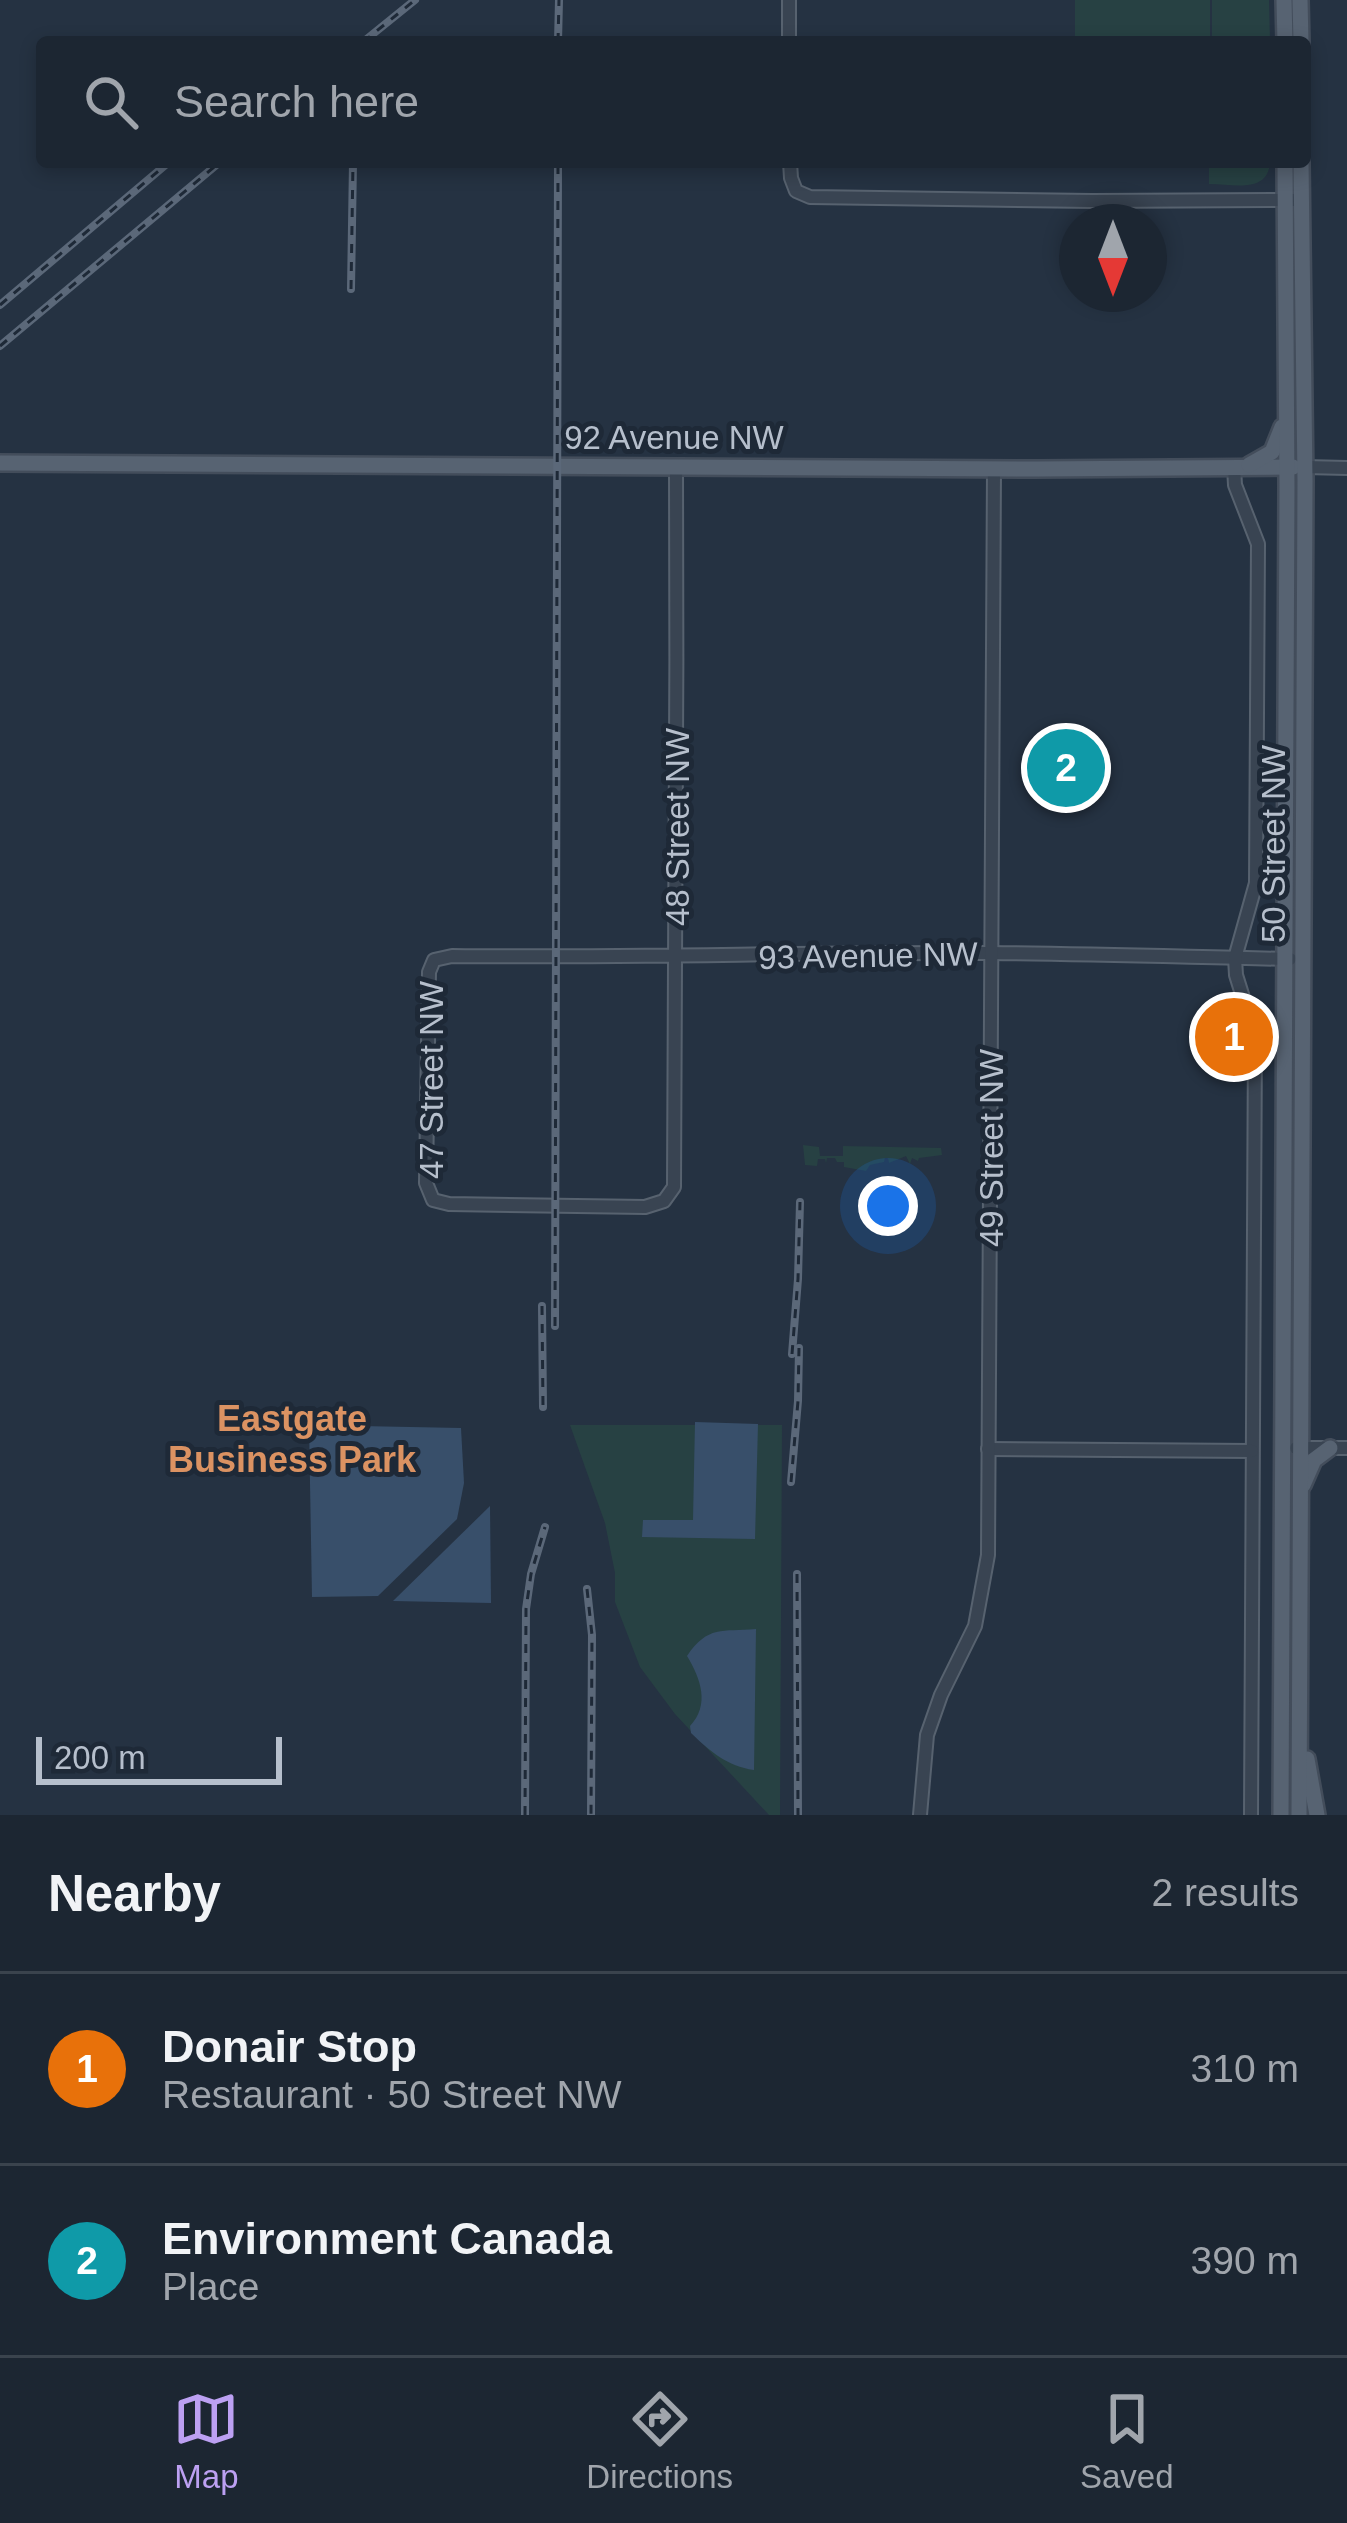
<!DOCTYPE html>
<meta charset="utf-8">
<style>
body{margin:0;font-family:Arial,sans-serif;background:#252e3a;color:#f1f3f6}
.compass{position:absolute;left:1059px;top:204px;width:108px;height:108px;border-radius:50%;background:#1c2632;box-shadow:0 6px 18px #0003;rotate:180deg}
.scale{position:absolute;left:36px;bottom:30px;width:246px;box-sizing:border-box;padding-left:12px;border:6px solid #b6bfcc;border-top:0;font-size:33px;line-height:42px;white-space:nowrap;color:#b6bfcc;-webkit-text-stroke:9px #1e2937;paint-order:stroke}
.you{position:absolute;left:888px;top:1206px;width:42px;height:42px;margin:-30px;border:9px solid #fff;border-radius:50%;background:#1a73e8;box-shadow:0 0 0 18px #1a73e833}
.badge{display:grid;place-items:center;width:78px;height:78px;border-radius:50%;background:#bca0f2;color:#fff;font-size:39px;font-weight:700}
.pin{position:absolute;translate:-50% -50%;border:6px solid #fff;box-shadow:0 3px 12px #0006}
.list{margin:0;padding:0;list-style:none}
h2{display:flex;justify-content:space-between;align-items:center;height:156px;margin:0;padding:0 48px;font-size:51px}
h2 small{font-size:39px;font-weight:400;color:#a0a5ac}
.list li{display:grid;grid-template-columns:78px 1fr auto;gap:36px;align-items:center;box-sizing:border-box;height:192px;padding:0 48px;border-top:3px solid #3a434d}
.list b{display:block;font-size:45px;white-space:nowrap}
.list p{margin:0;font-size:39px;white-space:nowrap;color:#a0a5ac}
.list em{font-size:39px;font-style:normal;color:#a0a5ac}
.icon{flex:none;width:66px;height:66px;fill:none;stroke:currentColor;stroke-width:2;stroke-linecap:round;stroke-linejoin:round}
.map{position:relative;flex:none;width:1347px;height:1815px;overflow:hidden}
.search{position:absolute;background:#1c2632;box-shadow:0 6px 18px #0003;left:36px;right:36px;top:36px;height:132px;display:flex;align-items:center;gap:30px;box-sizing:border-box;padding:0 42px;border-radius:12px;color:#a0a5ac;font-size:45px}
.sheet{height:540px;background:#1c2632}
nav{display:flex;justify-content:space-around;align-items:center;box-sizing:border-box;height:168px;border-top:3px solid #3a434d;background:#1c2632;font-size:33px;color:#a0a5ac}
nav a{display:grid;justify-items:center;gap:6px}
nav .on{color:#bca0f2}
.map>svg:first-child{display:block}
.green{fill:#274143}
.water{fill:#384f6a}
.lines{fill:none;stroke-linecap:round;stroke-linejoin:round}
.minor-casing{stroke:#57626f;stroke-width:16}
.major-casing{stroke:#434d5b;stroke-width:20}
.minor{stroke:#394452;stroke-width:12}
.major{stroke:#576372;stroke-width:15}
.rail-casing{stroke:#5b6879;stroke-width:8}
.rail{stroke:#1e2937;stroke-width:3;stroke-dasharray:9;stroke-linecap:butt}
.labels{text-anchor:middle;stroke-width:10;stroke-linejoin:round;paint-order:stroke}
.street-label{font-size:33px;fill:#b6bfcc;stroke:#1e2937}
.neighbourhood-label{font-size:36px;font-weight:bold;fill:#db9262;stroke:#1e2937}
</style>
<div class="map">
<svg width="1347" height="1815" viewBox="0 0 1347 1815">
<rect width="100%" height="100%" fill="#253242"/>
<g class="green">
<rect x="1075" y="0" width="135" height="42"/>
<polygon points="1212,0 1269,0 1270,42 1212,42"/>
<path d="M1209,162H1270C1268,194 1234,184 1209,184Z"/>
<polygon points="803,1145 819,1147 820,1156 843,1156 843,1146 941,1148 942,1155 919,1158 918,1161 912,1158 910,1164 906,1156 889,1163 888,1158 885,1158 884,1162 870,1165 866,1171 844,1167 844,1162 837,1162 835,1158 827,1158 826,1163 825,1159 818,1159 817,1166 805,1165"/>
<polygon points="570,1425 782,1425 780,1815 769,1815 675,1714 640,1667 615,1602 615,1573 605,1523"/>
</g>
<g class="water">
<polygon points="695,1422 758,1424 755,1539 642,1537 643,1520 693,1520"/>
<polygon points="309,1425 461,1428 464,1483 457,1519 378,1596 312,1597"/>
<polygon points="490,1506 491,1603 393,1601"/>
<path d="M756,1629L754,1770C727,1766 711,1752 691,1733L690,1726C710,1705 701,1679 687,1656C708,1625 722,1632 756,1629Z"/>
</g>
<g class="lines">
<g class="minor-casing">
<g id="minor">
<polyline points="789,0 789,42"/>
<polyline points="790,162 791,178 796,191 810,197 1092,201 1294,200"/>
<path d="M676,467C677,707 676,947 674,1187L664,1201L645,1207L449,1204L433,1200L426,1183L429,972L434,960L452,956C631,958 811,952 990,953C1090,954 1190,957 1290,959"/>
<polyline points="1234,467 1235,485 1258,544 1256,883 1235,958 1236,975 1255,1036 1251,1815"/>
<polyline points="1305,467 1347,468"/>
<polyline points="1296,1448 1347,1448"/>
<polyline points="988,1449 1252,1451"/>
<polyline points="920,1815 927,1735 941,1695 975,1626 988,1555 994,469"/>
</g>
</g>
<g class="major-casing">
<g id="major">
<polyline points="1284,0 1285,42"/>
<polyline points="1300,0 1301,42"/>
<polyline points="0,463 1037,469 1293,467"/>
<polyline points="1249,465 1272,452 1282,427"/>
<polyline points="1303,1485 1314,1460 1330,1448"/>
<polyline points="1307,1759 1317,1815"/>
<polyline points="1281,1815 1287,487 1285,162"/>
<polyline points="1299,1815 1305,481 1301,162"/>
</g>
</g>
<use href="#minor" class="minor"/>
<use href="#major" class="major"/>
<g class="rail-casing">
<g id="rail">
<polyline points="363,42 415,0"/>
<polyline points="558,42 559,0"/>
<polyline points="351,289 353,162"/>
<polyline points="0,305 169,162"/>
<polyline points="0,346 220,162"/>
<polyline points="542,1306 543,1407"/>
<polyline points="555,1326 558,162"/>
<polyline points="792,1354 798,1279 800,1202"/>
<polyline points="791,1482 798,1401 799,1348"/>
<polyline points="797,1574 798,1815"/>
<polyline points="587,1589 592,1635 591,1815"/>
<polyline points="525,1815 526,1609 531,1574 545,1527"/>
</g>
</g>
<use href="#rail" class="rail"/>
</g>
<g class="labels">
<g class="street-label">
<text x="674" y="449">92 Avenue NW</text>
<text transform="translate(677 827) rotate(-90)" y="12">48 Street NW</text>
<text transform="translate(1273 844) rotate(-90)" y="12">50 Street NW</text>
<text transform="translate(868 955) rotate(-1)" y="12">93 Avenue NW</text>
<text transform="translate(431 1080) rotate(-90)" y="12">47 Street NW</text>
<text transform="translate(991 1148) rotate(-90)" y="12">49 Street NW</text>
</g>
<g class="neighbourhood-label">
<text x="292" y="1431">Eastgate<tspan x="292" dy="41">Business Park</tspan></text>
</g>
</g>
</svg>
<svg class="compass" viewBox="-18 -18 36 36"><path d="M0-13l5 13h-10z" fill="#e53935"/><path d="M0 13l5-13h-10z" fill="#a0a5ac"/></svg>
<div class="scale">200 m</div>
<div class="you"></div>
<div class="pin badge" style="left:1234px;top:1037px;background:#e8710a">1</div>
<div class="pin badge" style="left:1066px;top:768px;background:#0f9aa8">2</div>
<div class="search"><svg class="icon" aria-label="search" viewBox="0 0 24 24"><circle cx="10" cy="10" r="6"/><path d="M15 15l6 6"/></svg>Search here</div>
</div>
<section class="sheet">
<h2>Nearby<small>2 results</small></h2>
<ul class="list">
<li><span class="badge" style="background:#e8710a">1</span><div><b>Donair Stop</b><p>Restaurant · 50 Street NW</p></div><em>310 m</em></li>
<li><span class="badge" style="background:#0f9aa8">2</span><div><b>Environment Canada</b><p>Place</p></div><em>390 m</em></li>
</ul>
</section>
<nav>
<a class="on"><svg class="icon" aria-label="map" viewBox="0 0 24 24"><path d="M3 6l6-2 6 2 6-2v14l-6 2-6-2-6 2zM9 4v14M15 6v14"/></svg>Map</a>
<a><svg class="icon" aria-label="directions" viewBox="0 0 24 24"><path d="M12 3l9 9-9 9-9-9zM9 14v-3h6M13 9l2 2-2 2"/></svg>Directions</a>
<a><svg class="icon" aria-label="saved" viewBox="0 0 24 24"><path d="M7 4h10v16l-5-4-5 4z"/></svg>Saved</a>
</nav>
